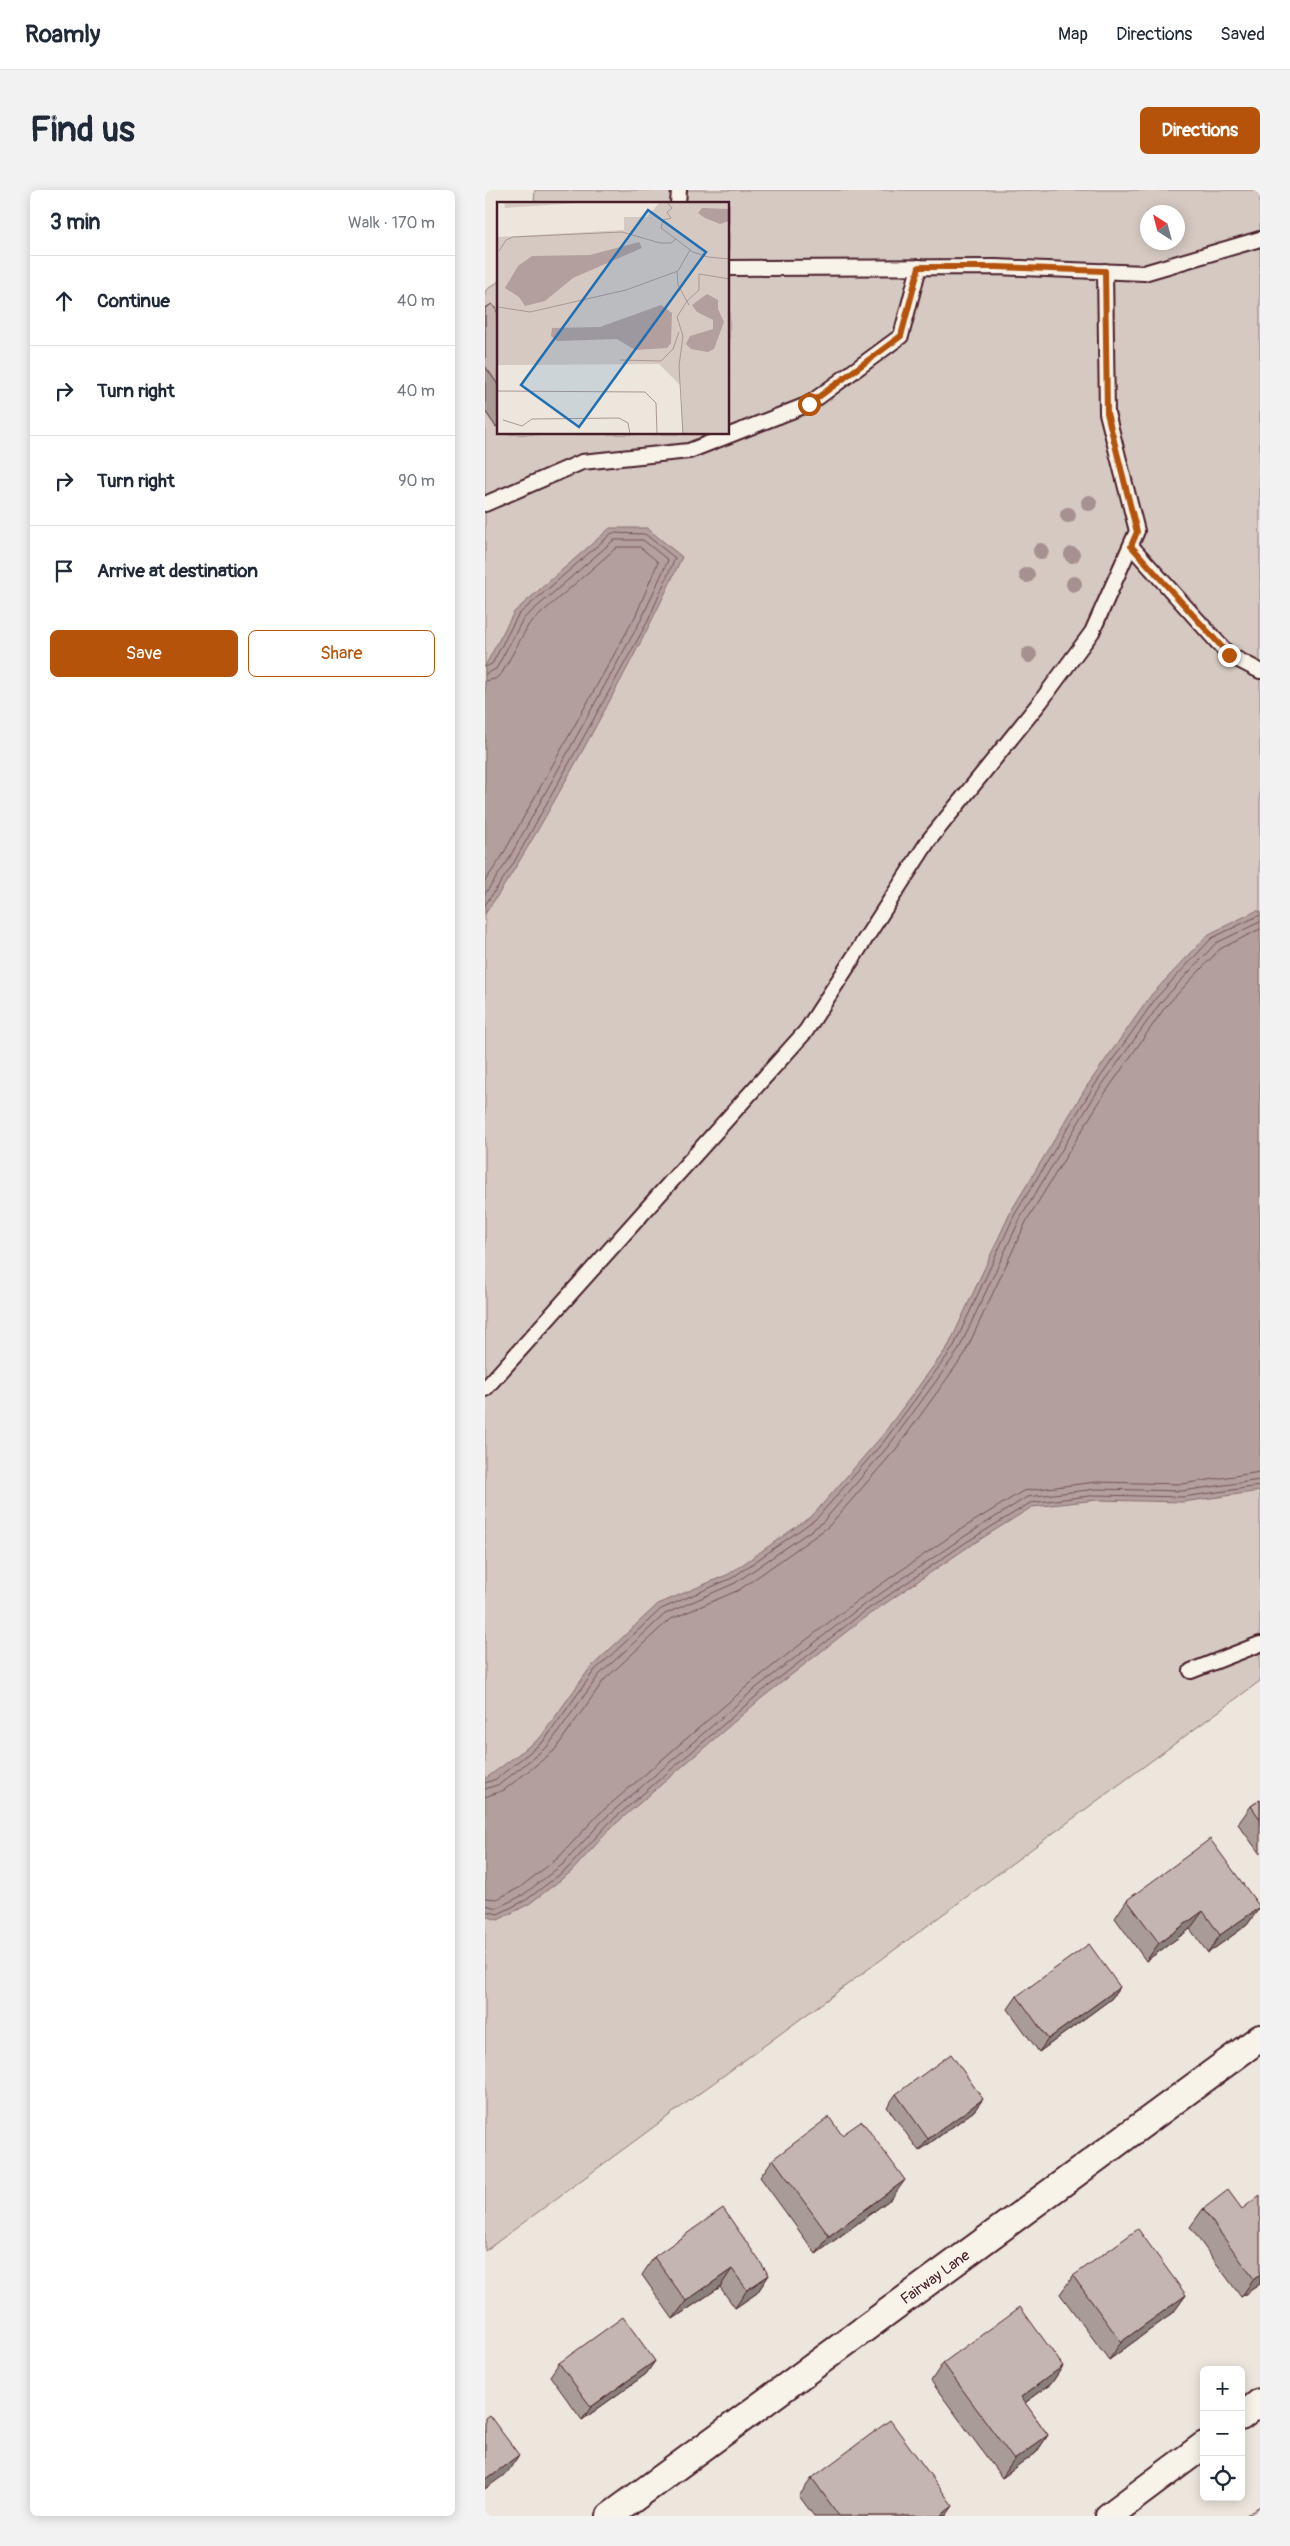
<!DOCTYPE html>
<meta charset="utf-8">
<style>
body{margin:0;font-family:Pangolin,sans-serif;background:#f2f2f3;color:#1f2937}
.controls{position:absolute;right:15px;bottom:15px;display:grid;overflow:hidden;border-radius:8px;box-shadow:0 2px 12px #0003}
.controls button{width:45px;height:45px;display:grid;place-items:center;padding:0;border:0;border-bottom:1px solid #e0e1e3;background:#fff;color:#1f2937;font:25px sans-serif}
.compass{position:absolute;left:655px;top:15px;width:45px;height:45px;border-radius:50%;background:#fff;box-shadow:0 2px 12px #0003;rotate:324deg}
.stop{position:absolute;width:15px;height:15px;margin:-11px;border:4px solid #b45309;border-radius:50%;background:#fff}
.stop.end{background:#b45309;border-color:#fff;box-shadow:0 1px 5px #0008}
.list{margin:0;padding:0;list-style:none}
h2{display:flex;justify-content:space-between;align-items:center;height:65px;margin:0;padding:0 20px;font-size:21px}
h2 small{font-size:16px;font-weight:400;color:#747a83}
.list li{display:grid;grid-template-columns:32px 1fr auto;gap:15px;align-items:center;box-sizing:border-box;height:90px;padding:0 20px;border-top:1px solid #e0e1e3}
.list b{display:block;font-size:19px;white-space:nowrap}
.list em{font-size:16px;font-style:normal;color:#747a83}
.actions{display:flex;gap:10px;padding:15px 20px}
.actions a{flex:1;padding:11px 0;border:1px solid #b45309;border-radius:8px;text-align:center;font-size:18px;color:#b45309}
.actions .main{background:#b45309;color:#fff}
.icon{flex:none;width:28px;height:28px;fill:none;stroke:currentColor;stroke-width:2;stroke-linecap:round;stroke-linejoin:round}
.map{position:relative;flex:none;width:775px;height:2326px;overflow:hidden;border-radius:8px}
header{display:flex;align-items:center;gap:30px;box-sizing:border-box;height:70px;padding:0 25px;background:#fff;border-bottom:1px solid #e0e1e3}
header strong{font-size:24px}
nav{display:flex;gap:28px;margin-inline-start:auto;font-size:18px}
.intro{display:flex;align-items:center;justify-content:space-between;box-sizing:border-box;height:120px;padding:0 30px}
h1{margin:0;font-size:35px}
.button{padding:12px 22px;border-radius:8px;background:#b45309;color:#fff;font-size:18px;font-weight:700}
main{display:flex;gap:30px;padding:0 30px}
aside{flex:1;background:#fff;border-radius:8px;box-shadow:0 2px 12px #0003}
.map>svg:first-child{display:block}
.green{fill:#d5c9c2;stroke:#907476;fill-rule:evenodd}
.water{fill:#b39f9d;stroke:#896c6f}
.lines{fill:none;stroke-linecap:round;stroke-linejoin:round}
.shore{stroke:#745259;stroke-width:1}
.lane-casing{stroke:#4a1f2b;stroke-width:18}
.street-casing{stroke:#4a1f2b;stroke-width:30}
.lane{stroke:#f7f3e8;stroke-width:14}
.street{stroke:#f7f3e8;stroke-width:26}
.tree{fill:#a69090}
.wall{fill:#a99c97;stroke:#4a1f2b}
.shaded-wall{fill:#897f7b;stroke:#4a1f2b}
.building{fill:#c4b5b0;stroke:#4a1f2b}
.route{stroke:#b45309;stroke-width:6}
.labels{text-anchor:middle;stroke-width:4;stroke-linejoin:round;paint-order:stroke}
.street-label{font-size:15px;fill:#4a1f2b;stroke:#f7f3e8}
.inset-road{fill:none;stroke:#ab9696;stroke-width:1}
.view{fill:#1f6fb2;fill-opacity:0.15;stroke:#1f6fb2;stroke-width:2.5}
.inset-edge{fill:none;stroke:#4a1f2b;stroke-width:2.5}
</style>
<header>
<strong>Roamly</strong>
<nav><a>Map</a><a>Directions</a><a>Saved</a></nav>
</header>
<div class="intro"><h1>Find us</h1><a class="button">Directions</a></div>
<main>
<aside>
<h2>3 min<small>Walk · 170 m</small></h2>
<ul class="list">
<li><svg class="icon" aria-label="ahead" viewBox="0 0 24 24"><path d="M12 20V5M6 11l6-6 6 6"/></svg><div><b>Continue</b></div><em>40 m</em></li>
<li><svg class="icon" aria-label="right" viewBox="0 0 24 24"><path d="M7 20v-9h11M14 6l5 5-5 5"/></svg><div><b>Turn right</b></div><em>40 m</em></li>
<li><svg class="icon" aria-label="right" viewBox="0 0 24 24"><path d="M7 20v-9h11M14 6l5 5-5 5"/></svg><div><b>Turn right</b></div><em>90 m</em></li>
<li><svg class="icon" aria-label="arrive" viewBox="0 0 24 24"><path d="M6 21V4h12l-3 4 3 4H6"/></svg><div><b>Arrive at destination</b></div></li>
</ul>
<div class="actions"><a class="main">Save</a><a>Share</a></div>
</aside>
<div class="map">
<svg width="775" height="2326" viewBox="0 0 775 2326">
<rect width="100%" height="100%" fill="#ece6dd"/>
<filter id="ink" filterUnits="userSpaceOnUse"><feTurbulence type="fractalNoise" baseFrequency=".02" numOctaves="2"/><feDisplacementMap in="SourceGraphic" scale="10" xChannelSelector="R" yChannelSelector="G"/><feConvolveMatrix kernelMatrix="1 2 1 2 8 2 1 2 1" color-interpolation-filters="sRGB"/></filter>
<g filter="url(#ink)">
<path class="green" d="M50,0H775V1491L0,2061V101L14,91V244H244V14H49ZM662,22H692V52H662Z"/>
<g class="water">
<path d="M125,338H162L197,367C166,436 130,501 94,567C64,620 35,674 0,724V476L29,422Z"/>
<polygon points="771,721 775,721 775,1301 698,1312 612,1310 547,1317 483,1357 379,1428 278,1507 127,1637 86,1682 44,1714 13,1730 0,1726 0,1589 55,1548 105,1478 173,1414 244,1384 328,1325 396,1247 464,1155 526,1021 602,896 667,804 724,744"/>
</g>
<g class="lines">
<g class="shore">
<polyline points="0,477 7,474 33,425 127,343 160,344 190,368 163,431 117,514 27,676 0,715"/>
<polyline points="0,484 11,479 38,429 129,350 158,350 183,370 157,428 22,672 0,704"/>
<polyline points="0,491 10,489 17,483 44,434 132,357 155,357 173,372 151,425 16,668 0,691"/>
<polyline points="0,1593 11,1589 59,1551 109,1481 176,1419 247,1388 332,1328 400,1250 468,1158 530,1024 607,899 671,808 727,748 775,725"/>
<polyline points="0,1599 15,1594 63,1556 114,1485 180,1424 250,1393 337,1333 405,1254 473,1161 536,1027 612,902 676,812 731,753 775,732"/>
<polyline points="0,1607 19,1600 69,1561 119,1490 184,1430 254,1400 343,1337 411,1259 479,1165 542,1030 618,906 681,816 735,759 775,739"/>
<polyline points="0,1708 12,1709 34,1698 73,1668 114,1624 267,1492 369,1413 473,1341 538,1301 611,1292 697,1294 775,1282"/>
<polyline points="0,1715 12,1718 38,1705 78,1674 119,1629 271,1498 373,1419 477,1348 542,1307 612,1299 697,1301 775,1290"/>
<polyline points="0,1721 13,1724 41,1710 82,1679 124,1633 275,1503 376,1424 480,1353 545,1313 612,1305 698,1307 775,1296"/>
</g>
<g class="lane-casing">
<g id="lane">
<polyline points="193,14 194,0"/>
<polyline points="244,78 511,77 659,83 775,49"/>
<polyline points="0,314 97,272 204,261 324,214 416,146 434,77"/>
<polyline points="646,356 744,465 775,481"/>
<polyline points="0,1199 321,841 444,650 556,511 607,442 652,341 622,223 620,81"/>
<polyline points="706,1481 775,1454"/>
</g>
</g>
<g class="street-casing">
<g id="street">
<polyline points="756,2227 775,2212"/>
<polyline points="125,2326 775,1848"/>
<polyline points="624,2326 719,2255"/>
</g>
</g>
<use href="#lane" class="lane"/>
<use href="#street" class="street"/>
</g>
<g class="tree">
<circle cx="604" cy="313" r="8"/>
<circle cx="583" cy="325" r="8"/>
<circle cx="556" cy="361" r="8"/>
<circle cx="587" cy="365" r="8"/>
<circle cx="542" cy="385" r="8"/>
<circle cx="589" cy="394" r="8"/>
<circle cx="544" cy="465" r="8"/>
</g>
<g class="wall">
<polygon points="0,118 14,124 14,235 11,237 0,221"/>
<polygon points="775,1610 775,1664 753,1634 766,1616"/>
<polygon points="642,1710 775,1717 762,1735 723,1763 705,1739 661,1771 630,1728"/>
<polygon points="635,1797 626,1809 554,1862 523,1819 532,1806"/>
<polygon points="411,1904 498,1909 489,1921 434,1961 402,1917"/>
<polygon points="357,1945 407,2008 331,2064 275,1987 288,1969"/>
<polygon points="718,2019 775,2094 756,2107 705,2037"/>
<polygon points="169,2067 284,2085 272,2103 250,2118 235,2097 188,2129 157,2085"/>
<polygon points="588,2086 701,2105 688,2123 624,2170 575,2104"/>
<polygon points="170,2171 161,2184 97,2230 65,2186 74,2173"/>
<polygon points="458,2173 578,2176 566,2194 540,2213 563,2245 551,2263 517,2288 446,2191"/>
<polygon points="327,2288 461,2326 329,2326 314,2306"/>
</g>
<g class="shaded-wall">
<polygon points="775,1717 762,1735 723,1763 735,1745"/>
<polygon points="718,1721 705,1739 661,1771 674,1753"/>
<polygon points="635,1797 626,1809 554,1862 563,1849"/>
<polygon points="498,1909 489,1921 434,1961 443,1949"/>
<polygon points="420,1990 407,2008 331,2064 344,2046"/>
<polygon points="247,2079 235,2097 188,2129 201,2111"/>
<polygon points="284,2085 272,2103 250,2118 262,2100"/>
<polygon points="775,2085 775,2094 756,2107 769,2089"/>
<polygon points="701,2105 688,2123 624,2170 636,2152"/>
<polygon points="170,2171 161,2184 97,2230 106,2217"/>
<polygon points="578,2176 566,2194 523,2225 536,2207"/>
<polygon points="563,2245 551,2263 517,2288 529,2270"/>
<polygon points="34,2265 22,2283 0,2299 0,2290"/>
<polygon points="468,2316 461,2326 455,2326"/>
</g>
<g class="building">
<polygon points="7,114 14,124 14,196 0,176 0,118"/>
<polygon points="775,1610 775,1629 766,1616"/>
<polygon points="725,1649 775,1717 735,1745 718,1721 674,1753 642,1710"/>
<polygon points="604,1754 635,1797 563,1849 532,1806"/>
<polygon points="466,1864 498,1909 443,1949 411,1904"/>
<polygon points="344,1927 357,1945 377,1931 420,1990 344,2046 288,1969"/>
<polygon points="743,2000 757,2019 775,2005 775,2085 769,2089 718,2019"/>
<polygon points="238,2018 284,2085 262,2100 247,2079 201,2111 169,2067"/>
<polygon points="653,2039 701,2105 636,2152 588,2086"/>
<polygon points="535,2117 578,2176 536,2207 563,2245 529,2270 458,2173"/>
<polygon points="138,2127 170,2171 106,2217 74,2173"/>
<polygon points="4,2225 34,2265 0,2290 0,2228"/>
<polygon points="405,2230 468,2316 455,2326 419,2326 419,2325 417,2326 354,2326 327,2288"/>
<polygon points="775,2316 775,2326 760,2326"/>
</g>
</g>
<g class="lines" filter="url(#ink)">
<polyline class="route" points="324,214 416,146 434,77 511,77 620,81 622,223 652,342 646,356 744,465"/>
</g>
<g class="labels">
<g class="street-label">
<text transform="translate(450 2087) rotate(-36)" y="5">Fairway Lane</text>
</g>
</g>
<g transform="translate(12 12)">
<rect width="232" height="232" fill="#ece6dd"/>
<path d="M7,0H96L8,6ZM163,0H232V232H185L184,184L162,162L0,163V35L127,28V15H150Z" fill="#d5c9c2"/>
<path d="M205,6L232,7V19L223,22L208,16L201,11ZM142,40L145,46L76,76L48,99L28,104L22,95L8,86L21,64L35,54L93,53ZM210,92L221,98V107L227,120L217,147L211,150L194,147L189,142L193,134L216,127V118L200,110L195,103ZM164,103L175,111L174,141L170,146L138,148L120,137L60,139L54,134L55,126L103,125Z" fill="#b39f9d"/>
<path class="inset-road" d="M170,0L175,6L170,10L174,16L166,18L164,26L196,50L211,55L233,57M2,49L9,38L16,35L125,30L163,41H174L179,37M180,70L181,83L192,103M1,105L33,110L129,88L181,69L193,48M123,158L164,159L176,147L182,130M0,189L148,190L159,201L160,232M6,218L25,224M25,224L35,217L122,216L131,221L133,232M186,232L182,164L186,134L180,115L190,99L202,88V72L233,77"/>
<path class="view" d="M151,8L209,50L82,225L24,183Z"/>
<rect width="232" height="232" class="inset-edge"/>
</g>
</svg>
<div class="controls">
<button>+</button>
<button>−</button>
<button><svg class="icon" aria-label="locate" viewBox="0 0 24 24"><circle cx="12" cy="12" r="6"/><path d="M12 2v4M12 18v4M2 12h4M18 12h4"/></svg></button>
</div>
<svg class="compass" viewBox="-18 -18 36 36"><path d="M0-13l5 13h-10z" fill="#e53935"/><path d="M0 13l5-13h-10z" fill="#747a83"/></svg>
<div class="stop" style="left:324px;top:214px"></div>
<div class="stop end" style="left:744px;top:465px"></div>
</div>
</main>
